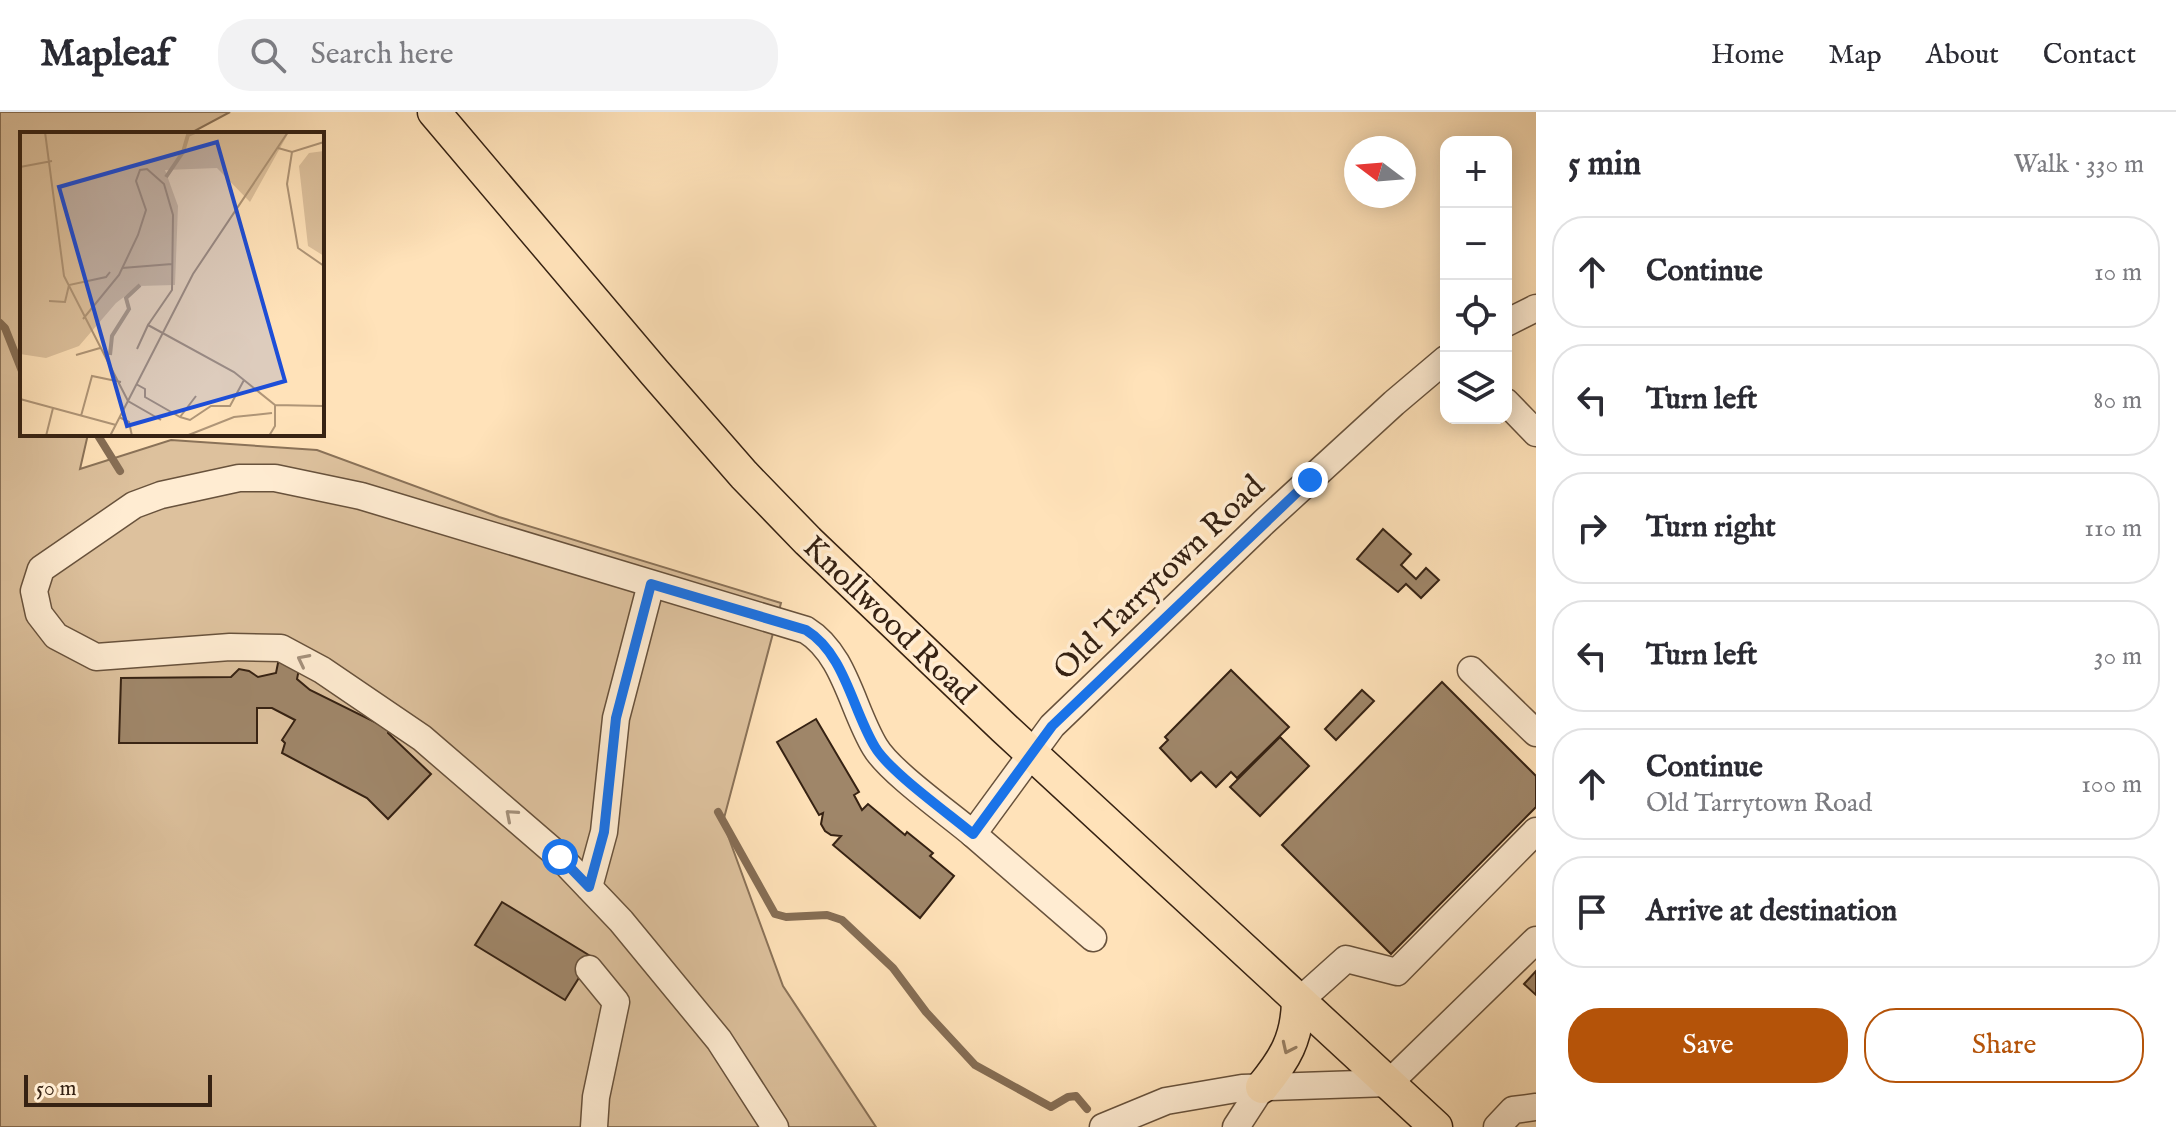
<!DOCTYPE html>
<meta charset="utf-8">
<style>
body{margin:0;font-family:"IM FELL English",serif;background:#f2f2f3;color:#2b2b33}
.controls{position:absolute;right:24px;top:24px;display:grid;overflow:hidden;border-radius:16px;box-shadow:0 4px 20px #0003}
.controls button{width:72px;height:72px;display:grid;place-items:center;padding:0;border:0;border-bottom:2px solid #e1e1e2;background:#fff;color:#2b2b33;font:40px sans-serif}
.compass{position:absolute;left:1344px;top:24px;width:72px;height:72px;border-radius:50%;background:#fff;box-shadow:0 4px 20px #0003;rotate:286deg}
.scale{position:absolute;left:24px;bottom:20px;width:188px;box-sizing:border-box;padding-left:8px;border:4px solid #362213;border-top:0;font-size:22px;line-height:28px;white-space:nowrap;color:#362213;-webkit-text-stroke:6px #ffecd2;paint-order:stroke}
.stop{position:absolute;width:24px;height:24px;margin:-18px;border:6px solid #1a73e8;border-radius:50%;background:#fff}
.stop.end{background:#1a73e8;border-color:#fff;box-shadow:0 2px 8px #0008}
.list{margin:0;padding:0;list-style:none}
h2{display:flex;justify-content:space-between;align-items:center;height:104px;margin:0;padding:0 32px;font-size:34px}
h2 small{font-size:26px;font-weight:400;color:#7c7c81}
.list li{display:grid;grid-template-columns:52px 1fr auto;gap:24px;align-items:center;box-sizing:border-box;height:112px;margin:0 16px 16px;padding:0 16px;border:2px solid #e1e1e2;border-radius:32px}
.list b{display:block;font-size:30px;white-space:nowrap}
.list p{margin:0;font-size:26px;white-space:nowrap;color:#7c7c81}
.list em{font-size:26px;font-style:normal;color:#7c7c81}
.actions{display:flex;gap:16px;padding:24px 32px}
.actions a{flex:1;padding:18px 0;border:2px solid #b45309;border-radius:32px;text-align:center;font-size:28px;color:#b45309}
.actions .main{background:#b45309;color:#fff}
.icon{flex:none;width:44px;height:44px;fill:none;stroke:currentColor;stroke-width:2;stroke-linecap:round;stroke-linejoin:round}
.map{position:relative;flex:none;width:1536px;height:1015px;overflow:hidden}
header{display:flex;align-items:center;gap:48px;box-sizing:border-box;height:112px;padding:0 40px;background:#fff;border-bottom:2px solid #e1e1e2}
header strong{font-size:38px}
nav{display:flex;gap:44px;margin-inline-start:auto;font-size:28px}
.search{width:560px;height:72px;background:#f2f2f3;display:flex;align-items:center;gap:20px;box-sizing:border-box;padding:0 28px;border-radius:32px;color:#7c7c81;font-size:30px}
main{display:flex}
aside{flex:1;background:#fff}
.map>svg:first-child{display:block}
.green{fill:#ddc19d;stroke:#8a7258;stroke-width:2}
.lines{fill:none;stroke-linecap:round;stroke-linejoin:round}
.stream{stroke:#866e55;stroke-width:8}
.building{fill:#9f8669;stroke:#362213;stroke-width:2}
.minor-casing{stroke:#68523c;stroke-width:29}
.major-casing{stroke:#362213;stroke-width:35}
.minor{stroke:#ffecd2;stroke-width:26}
.major{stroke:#ffe2b9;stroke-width:32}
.oneway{stroke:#a5917c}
.oneway2{stroke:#9a8266}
.route{stroke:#1a73e8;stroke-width:10}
.labels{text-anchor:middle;stroke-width:7;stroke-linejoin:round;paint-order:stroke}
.street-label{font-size:32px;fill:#362213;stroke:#ffecd2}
.inset-river{fill:none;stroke:#bba181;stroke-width:4}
.inset-road{fill:none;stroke:#af9577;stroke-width:2}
.view{fill:#1d4ed8;fill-opacity:0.15;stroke:#1d4ed8;stroke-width:4}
.inset-edge{fill:none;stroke:#362213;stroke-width:4}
</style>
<header>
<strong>Mapleaf</strong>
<div class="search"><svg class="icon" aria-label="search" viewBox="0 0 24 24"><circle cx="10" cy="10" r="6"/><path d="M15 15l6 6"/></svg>Search here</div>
<nav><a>Home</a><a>Map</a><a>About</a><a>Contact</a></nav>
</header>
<main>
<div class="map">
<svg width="1536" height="1015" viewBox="0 0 1536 1015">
<rect width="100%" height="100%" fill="#ffe2b9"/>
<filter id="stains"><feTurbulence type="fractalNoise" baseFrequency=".0025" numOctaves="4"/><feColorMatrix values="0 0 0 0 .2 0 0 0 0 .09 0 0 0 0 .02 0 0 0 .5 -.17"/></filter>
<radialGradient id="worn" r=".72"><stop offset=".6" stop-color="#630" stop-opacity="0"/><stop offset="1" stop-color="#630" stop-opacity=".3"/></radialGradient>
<polygon class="green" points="0,0 230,0 189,22 22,22 22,322 88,322 80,357 171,328 317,338 499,405 781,491 723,710 783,874 876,1015 0,1015"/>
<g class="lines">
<g class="stream">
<polyline points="0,211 5,216 22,259"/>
<polyline points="97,322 120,359"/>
<polyline points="718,700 775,802 786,805 827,803 842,808 893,856 926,900 975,953 1051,995 1068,985 1076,984 1087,997"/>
</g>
</g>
<g class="building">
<polygon points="1383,417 1411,442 1401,453 1416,467 1426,456 1439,468 1421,486 1406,472 1398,480 1357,447"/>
<polygon points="279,546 300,552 297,567 310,578 389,617 388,621 431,662 388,707 367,686 282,641 285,631 282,628 295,608 272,596 257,596 257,631 119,631 121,566 231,565 239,557 249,559 258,565 276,561"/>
<polygon points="1231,558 1289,615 1237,666 1231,660 1216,675 1201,660 1191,669 1160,636 1168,628 1165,625"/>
<polygon points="1442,570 1536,664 1536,695 1391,842 1282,733"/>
<polygon points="1362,578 1374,589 1336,628 1325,617"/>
<polygon points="816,607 859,680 854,683 862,698 868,692 905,723 907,720 933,741 930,744 954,764 920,806 833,733 841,724 831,723 825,719 821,712 823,701 819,703 777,630"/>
<polygon points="1280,625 1309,654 1260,704 1230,675"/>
<polygon points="502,790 592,845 565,888 475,833"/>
<polygon points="1536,859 1536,883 1524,872"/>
</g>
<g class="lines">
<g class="minor-casing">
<g id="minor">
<polyline points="1506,211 1536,196"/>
<polyline points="1506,290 1536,321"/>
<polyline points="1471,558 1536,621"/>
<polyline points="589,775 604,720 616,606 651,472"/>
<polyline points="1093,826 973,722 1052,614 1264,410 1394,291 1446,247"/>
<polyline points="589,857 616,890 596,985 594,1015"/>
<polyline points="1298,890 1346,847 1397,860 1536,719"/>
<path d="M775,1015L719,928L621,809L560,745L422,626L322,558L281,536L230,535L96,545L56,524L39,502L34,479L41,457L134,393L161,383L239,366H275L361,384L806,518C845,542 852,597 875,635C889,659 948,701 973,722"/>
<polyline points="1103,1015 1166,989 1242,976 1389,971 1536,828"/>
<polyline points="1236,1015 1262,975"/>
<polyline points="1497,1015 1513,998 1536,995"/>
</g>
</g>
<g class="major-casing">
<g id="major">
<polyline points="434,0 655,261 744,363 808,429 1004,616 1436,1015"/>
<path d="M1262,975C1285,947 1297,927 1298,890"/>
</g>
</g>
<use href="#minor" class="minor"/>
<use href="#major" class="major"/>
</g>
<defs><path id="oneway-chevron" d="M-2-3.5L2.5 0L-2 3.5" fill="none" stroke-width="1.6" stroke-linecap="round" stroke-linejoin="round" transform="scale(2)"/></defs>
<g class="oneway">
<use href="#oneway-chevron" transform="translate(303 548) rotate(-153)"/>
<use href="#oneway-chevron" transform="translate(511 703) rotate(-139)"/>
</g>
<use class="oneway2" href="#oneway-chevron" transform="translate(1288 936) rotate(115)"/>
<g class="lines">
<path class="route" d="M560,745L589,775L604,720L616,606L651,472L806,518C845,542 852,597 875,635C889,659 948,701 973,722L1052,614L1310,368"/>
</g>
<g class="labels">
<g class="street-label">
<text transform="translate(1158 465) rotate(-44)" y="11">Old Tarrytown Road</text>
<text transform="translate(890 507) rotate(44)" y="11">Knollwood Road</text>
</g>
</g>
<g transform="translate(20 20)">
<rect width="304" height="304" fill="#ffe2b9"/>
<path d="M0,0H269L230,70L197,36L145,38L158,74L155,153L118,154L96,171L59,214L26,226L0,222ZM304,19V124L288,114L279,34L289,21Z" fill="#ddc19d"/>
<path class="inset-river" d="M146,45L163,20L168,3L175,0M90,223L92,204L109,177L106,166L120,153"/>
<path class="inset-road" d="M25,0L44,144L108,269L141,288M258,16L272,20L304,10M272,20L267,52L278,116L304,134M0,35L32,29M102,136L152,132M29,169L45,170L49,153L86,145L90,140M63,187L99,143L118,103L126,78L116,49L120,38L127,37L144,52L153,83L152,158L128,193M117,217L128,193L214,240L255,273L304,274M56,223L80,216M116,252L125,257V265L160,285L176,264M0,267L96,293M61,284L72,244L101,250M99,285L109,290L112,304M160,285L170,288L191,274H210L224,248M26,304L33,276M90,304L173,142L268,0M166,304L214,285L252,281M249,304L255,294V273"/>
<path class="view" d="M197,10L265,249L107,294L39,55Z"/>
<rect width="304" height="304" class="inset-edge"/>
</g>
<rect width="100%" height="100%" filter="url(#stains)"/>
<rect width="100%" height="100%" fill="url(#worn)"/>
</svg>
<div class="controls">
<button>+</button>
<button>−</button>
<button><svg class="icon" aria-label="locate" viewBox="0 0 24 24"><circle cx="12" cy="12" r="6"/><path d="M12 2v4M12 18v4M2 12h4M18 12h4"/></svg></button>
<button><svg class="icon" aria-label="layers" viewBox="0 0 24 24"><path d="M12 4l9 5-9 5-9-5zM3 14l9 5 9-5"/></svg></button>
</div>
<svg class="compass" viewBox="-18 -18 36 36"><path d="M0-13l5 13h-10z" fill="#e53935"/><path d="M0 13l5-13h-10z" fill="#7c7c81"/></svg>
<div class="scale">50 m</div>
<div class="stop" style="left:560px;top:745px"></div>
<div class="stop end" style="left:1310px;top:368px"></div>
</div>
<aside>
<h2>5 min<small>Walk · 330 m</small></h2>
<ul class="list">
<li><svg class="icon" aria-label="ahead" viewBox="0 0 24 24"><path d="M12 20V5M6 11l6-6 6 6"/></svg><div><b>Continue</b></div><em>10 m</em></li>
<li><svg class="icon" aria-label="left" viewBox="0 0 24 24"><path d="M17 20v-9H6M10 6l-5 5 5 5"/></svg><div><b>Turn left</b></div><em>80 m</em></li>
<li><svg class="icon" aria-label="right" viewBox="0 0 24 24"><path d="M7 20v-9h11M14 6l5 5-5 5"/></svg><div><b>Turn right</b></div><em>110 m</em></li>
<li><svg class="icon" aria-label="left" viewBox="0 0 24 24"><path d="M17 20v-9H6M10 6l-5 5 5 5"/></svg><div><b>Turn left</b></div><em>30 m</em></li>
<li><svg class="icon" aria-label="ahead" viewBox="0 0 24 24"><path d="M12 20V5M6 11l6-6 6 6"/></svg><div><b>Continue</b><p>Old Tarrytown Road</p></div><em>100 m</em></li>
<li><svg class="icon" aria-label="arrive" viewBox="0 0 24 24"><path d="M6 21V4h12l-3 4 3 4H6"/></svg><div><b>Arrive at destination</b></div></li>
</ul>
<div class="actions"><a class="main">Save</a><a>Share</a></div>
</aside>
</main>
